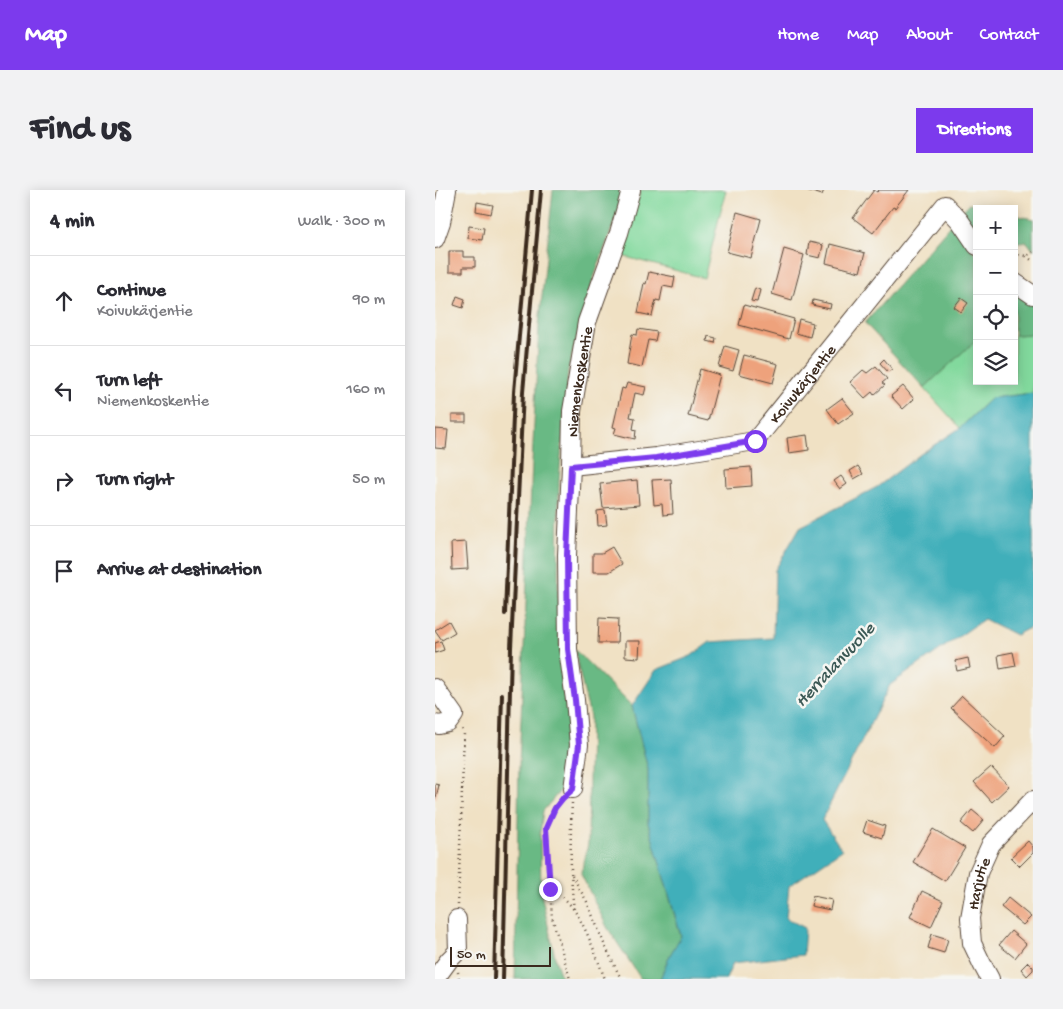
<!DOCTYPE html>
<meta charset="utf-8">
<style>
body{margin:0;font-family:"Gochi Hand",sans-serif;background:#f2f2f3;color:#2b2b33}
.controls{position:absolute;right:15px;top:15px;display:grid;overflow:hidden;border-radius:0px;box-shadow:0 2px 12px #0003}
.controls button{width:45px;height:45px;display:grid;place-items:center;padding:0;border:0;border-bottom:1px solid #e1e1e2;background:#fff;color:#2b2b33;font:25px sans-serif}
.scale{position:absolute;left:15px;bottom:12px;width:101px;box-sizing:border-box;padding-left:5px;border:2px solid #3b2a1e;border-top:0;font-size:14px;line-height:18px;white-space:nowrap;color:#3b2a1e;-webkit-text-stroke:4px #f6f6f2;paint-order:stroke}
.stop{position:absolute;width:15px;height:15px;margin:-11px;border:4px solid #7c3aed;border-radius:50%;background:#fff}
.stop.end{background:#7c3aed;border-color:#fff;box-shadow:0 1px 5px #0008}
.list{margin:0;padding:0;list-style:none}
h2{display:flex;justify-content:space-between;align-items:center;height:65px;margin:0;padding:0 20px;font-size:21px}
h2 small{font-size:16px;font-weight:400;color:#7c7c81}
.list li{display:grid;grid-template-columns:32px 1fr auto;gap:15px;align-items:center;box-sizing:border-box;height:90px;padding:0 20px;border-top:1px solid #e1e1e2}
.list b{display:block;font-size:19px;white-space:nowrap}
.list p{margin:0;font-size:16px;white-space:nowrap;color:#7c7c81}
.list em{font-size:16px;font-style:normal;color:#7c7c81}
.icon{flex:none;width:28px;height:28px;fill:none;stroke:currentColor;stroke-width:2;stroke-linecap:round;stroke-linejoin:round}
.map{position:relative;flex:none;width:598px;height:789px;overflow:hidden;border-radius:0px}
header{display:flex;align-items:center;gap:30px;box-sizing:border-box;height:70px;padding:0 25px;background:#7c3aed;color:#fff}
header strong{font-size:24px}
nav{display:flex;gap:28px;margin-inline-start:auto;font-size:18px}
.intro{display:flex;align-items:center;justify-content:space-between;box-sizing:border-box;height:120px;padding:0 30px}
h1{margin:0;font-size:35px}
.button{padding:12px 22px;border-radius:0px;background:#7c3aed;color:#fff;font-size:18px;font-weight:700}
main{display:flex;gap:30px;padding:0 30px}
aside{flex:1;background:#fff;border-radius:0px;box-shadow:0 2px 12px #0003}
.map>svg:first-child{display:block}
.green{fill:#82d99d;stroke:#5e825e}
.forest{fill:#69b984;stroke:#527251}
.water{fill:#3fafba;stroke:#3d6c6c}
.building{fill:#eea27c}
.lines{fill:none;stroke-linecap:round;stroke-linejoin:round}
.minor-casing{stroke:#564537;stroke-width:20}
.path{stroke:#564537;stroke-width:2.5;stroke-dasharray:1 4;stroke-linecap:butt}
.minor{stroke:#fff;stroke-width:18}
.rail{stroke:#3b2a1e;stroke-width:4}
.route{stroke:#7c3aed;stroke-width:6}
.labels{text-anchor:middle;stroke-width:5;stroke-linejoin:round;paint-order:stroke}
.street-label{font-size:16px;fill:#3b2a1e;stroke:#f6f6f2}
.water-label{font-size:18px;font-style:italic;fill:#3c5955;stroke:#f6f6f2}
</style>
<header>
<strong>Map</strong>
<nav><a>Home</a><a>Map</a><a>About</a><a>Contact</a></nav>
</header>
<div class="intro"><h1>Find us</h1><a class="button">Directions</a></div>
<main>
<aside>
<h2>4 min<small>Walk · 300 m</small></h2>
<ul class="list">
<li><svg class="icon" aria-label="ahead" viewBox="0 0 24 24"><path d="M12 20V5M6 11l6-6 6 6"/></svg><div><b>Continue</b><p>Koivukärjentie</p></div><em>90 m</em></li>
<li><svg class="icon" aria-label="left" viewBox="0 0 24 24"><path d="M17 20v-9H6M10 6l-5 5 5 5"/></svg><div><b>Turn left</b><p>Niemenkoskentie</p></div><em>160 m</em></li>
<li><svg class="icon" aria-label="right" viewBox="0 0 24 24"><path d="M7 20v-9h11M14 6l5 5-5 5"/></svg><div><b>Turn right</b></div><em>50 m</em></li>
<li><svg class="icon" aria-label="arrive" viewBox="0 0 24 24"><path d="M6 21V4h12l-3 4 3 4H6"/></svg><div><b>Arrive at destination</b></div></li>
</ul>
</aside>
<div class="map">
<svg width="598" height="789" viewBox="0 0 598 789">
<rect width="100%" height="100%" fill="#f6f6f2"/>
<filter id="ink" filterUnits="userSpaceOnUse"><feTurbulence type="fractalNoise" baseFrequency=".02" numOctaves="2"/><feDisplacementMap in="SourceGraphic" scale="10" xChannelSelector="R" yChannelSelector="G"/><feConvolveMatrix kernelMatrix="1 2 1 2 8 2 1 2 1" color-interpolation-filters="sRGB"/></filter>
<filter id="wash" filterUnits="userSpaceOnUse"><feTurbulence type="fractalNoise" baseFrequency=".0096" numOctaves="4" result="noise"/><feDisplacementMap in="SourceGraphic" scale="20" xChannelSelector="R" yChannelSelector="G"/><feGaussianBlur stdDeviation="1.12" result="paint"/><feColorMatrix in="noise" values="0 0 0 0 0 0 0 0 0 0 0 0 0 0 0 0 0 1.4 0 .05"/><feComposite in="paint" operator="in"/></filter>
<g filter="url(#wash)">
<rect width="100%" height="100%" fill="#f0e1c4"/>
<g class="green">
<polygon points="206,0 291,0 269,88 187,66 195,34"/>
<polygon points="598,144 598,203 556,208 525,238 489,198 542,149 542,191 579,191 579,145"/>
</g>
<g class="forest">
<polygon points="118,0 190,0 185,16 158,90 133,180 124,291 123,408 127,499 136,534 134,570 130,595 108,621 105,645 106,703 121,772 127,789 80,789 84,575 97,273 104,135"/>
<polygon points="534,14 554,19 542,19 542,42 525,24"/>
<polygon points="579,25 598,29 598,60 592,52 579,52"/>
<polygon points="517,33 542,66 542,149 489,198 430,133"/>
<polygon points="579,99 598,113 598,144 579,145"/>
<polygon points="139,459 197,516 213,579 213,633 246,747 235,765 225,789 206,789 172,737 146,684 153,654 155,527"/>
</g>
<polygon class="water" points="598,203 598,436 581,445 549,429 455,495 387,630 407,660 354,696 351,728 370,738 368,765 298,773 291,789 225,789 235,765 246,746 213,633 213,579 197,516 221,480 256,466 275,452 338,448 340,380 365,337 442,297 487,263 525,238 556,208"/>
<g id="blocks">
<g class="building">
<polygon points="371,0 389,0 387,5"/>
<polygon points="439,0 442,2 444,0 474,0 460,18 458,17 438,43 418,28"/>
<polygon points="42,12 58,15 56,24 41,21"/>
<polygon points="302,22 326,29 316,68 292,62"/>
<polygon points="34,36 49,38 47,50 33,48"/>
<polygon points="374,52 388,55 385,68 372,65"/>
<polygon points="395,54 430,63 425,82 391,73"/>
<polygon points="349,59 369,65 357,110 337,104"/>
<polygon points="14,61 28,61 28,67 40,67 40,77 28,77 28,82 14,82"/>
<polygon points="214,82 240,87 238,98 228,96 225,111 221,110 217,126 203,123 209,93 211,94"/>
<polygon points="320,98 325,100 322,112 316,111"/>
<polygon points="22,106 30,109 28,118 19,115"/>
<polygon points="526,108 533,113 526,122 519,117"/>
<polygon points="378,110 396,114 395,119 377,115"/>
<polygon points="309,115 359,129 354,149 304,135"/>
<polygon points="364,129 378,133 375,147 361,143"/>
<polygon points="203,139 222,142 220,151 213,150 207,177 192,174 197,144 202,145"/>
<polygon points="273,146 281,148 280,153 272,151"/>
<polygon points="290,156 304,160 298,181 284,177"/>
<polygon points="309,165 343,174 338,193 304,184"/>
<polygon points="449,169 457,179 453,182 445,173"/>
<polygon points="441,176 452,189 447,193 450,195 439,205 437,202 430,208 415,192 428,180 432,183"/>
<polygon points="265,179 285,185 273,231 253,226"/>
<polygon points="192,193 211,197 209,205 200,203 195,227 200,228 198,239 201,240 200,249 179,244 181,238 178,237 187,198 190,199"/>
<polygon points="468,196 479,209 468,219 456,206"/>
<polygon points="407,208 419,223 403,234 392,219"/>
<rect x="17" y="225" width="14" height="7"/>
<polygon points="0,239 13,240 11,259 0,258"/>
<polygon points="372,245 374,260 354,263 352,248"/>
<polygon points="423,276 428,284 419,289 415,281"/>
<polygon points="316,277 317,296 291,298 290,279"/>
<polygon points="406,286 412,294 405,299 399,291"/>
<polygon points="236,289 238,324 228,325 227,314 219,315 217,290"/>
<polygon points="202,290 204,315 168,318 165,294"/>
<polygon points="170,320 172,335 163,336 162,321"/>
<polygon points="31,352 33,379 17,380 16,353"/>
<polygon points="177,357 187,374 174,382 158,382 158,363 167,363"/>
<polygon points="164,428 183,429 182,453 163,453"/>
<polygon points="14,431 20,442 7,450 0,440"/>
<polygon points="6,451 9,460 0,463 0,453"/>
<polygon points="190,451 205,451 204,468 190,467"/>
<polygon points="578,462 581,476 565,479 563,465"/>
<polygon points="533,468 535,478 522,481 520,471"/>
<polygon points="527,506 570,546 560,558 516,518"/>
<polygon points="556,577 574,596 557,612 539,592"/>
<polygon points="0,594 4,595 1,608 0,608"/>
<polygon points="537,620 549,630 538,643 526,633"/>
<polygon points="432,630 450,636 447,648 428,642"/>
<polygon points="498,639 530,658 510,691 478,672"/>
<polygon points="593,651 598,657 598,663 585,676 576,667"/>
<polygon points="487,701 508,711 496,737 475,727"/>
<polygon points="378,706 397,710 395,720 376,716"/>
<polygon points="573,708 596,727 588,735 566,717"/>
<polygon points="576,741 591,754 580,768 564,755"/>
<polygon points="497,744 513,749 509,763 493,758"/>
<polygon points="593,772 598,777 598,780 592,786 586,779"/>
</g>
</g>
</g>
<g filter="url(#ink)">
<use href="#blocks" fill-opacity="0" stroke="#564537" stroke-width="1"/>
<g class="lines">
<g class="minor-casing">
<g id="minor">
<polyline points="0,49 6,32 12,0"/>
<polyline points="579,92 598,105"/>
<path id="s1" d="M136,276L221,267L320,251L510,15L525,31L542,56"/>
<polyline points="0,498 19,525 13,533 4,535 0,534"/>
<path id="s2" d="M138,599L144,555L140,510L133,459L132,365L136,276L137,221L152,132L184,43L196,0"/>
<polyline points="0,789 14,770 23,761 22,729"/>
<path id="s3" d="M555,789L547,774L537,753L535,728L543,683L556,654L598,610"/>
</g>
</g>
<g class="path">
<polyline points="579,63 591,66 598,62"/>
<polyline points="591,66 598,71"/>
<polyline points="127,608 119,618 111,638 117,727 135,789"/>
<path d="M137,613C135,649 135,685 139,720"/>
<polyline points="137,685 152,712 170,756 186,789"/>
<path d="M115,699C118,701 122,703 125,705C147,721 160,764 170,789"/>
<polyline points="23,715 29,543 27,538"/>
<polyline points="23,782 24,789"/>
</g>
<use href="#minor" class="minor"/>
<g class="rail">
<polyline points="70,424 79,202 97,0"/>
<polyline points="59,789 67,504"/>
<polyline points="68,789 76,458 88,202 106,0"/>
</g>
</g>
</g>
<g class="lines" filter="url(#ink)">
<polyline class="route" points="115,699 111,638 120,618 128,608 138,599 144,555 140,510 133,459 132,365 136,276 221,268 320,251"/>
</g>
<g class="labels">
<g class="street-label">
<text dy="6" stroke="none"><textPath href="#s2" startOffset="409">Niemenkoskentie</textPath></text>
<text dy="6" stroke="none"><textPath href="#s1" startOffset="260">Koivukärjentie</textPath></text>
<text dy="6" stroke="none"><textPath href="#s3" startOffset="101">Harjutie</textPath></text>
</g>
<g class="water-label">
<text transform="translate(399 474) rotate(-47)" y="6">Herralanvuolle</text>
</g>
</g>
</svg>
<div class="controls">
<button>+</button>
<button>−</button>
<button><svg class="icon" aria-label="locate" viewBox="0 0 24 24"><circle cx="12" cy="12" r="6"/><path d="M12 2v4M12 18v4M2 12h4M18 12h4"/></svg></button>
<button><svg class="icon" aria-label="layers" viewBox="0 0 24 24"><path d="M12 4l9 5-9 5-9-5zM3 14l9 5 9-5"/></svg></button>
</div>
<div class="scale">50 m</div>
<div class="stop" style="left:320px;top:251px"></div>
<div class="stop end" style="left:115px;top:699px"></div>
</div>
</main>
